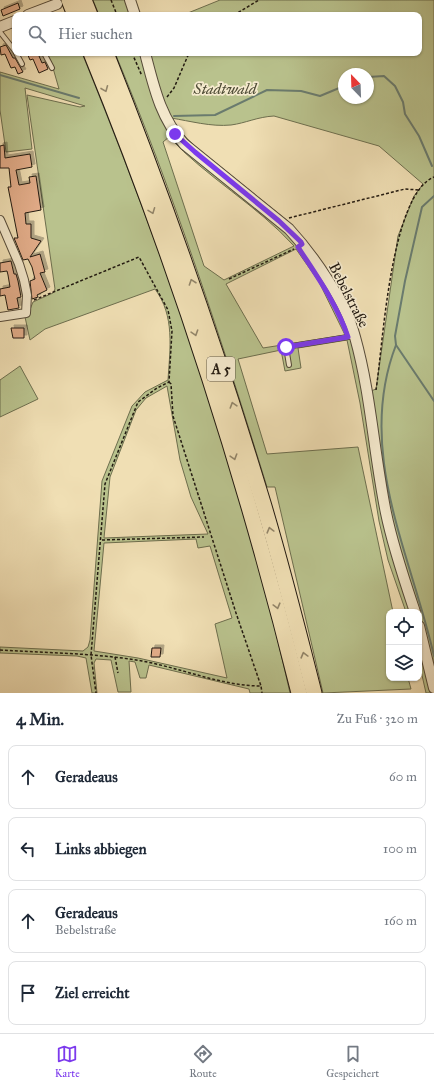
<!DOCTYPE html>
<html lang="de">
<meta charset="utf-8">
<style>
body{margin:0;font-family:"IM FELL Great Primer",serif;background:#f6f6f7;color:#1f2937}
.controls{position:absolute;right:12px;bottom:12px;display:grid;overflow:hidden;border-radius:8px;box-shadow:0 1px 3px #0004}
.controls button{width:36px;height:36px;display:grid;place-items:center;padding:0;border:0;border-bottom:1px solid #e0e1e3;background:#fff;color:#1f2937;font:20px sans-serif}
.compass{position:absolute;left:338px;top:68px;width:36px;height:36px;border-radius:50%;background:#fff;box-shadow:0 1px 3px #0004;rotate:337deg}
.stop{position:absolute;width:12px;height:12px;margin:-9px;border:3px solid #7c3aed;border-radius:50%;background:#fff}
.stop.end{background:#7c3aed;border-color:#fff;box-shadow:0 1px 4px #0008}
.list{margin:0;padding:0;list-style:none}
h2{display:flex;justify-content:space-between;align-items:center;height:52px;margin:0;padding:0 16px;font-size:17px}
h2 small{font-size:13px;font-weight:400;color:#747a83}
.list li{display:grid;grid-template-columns:26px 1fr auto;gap:12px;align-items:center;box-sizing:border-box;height:64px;margin:0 8px 8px;padding:0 8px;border:1px solid #e0e1e3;border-radius:8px}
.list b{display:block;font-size:15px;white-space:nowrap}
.list p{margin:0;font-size:13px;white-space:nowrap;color:#747a83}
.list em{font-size:13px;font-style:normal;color:#747a83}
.icon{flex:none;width:22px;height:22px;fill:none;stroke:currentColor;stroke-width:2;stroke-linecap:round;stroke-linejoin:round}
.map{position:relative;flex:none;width:434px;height:693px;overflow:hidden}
.search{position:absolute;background:#fff;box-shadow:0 1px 3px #0004;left:12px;right:12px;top:12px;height:44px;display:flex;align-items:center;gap:10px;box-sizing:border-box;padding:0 14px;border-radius:8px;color:#747a83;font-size:15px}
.sheet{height:340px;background:#fff}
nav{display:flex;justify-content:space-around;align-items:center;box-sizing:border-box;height:56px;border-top:1px solid #e0e1e3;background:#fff;font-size:11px;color:#747a83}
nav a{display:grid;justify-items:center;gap:2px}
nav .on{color:#7c3aed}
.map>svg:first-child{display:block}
.green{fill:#b9c28d;stroke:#6d6e4e;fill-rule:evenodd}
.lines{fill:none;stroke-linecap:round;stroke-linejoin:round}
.stream{stroke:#6a7b6e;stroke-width:2}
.building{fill:#e3ad8a;stroke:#211910;filter:url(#shadow)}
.service-casing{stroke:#554a39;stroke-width:6}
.minor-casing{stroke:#554a39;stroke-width:10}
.tertiary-casing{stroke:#554a39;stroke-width:12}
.motorway-casing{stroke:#211910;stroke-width:17}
.path{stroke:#211910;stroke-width:1.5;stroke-dasharray:3 2;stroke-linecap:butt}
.service{stroke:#f5eace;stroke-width:4}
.minor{stroke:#f5eace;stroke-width:8}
.tertiary{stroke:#f5eace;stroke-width:10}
.motorway{stroke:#f0dfb4;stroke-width:15}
.oneway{stroke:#93866a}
.route{stroke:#7c3aed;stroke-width:5}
.labels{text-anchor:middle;stroke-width:3.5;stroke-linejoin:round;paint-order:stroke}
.shield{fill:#f5eace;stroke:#615849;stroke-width:1}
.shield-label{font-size:14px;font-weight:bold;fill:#211910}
.park-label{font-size:15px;font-style:italic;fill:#4f4c36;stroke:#f5eace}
.street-label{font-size:15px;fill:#211910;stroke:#f5eace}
</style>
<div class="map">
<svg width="434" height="693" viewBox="0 0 434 693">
<defs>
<filter id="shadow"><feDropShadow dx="3" dy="-3" stdDeviation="0" flood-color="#0004"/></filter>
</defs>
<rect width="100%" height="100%" fill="#f0dfb4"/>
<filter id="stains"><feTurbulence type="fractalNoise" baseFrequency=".005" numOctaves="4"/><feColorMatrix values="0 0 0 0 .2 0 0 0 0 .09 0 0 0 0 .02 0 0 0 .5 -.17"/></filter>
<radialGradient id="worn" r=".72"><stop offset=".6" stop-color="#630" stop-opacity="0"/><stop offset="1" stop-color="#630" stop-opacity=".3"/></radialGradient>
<g class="green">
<polygon points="93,0 134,0 139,15 99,15"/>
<path d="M220,0H434V693H426L419,662V612H406L388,560L379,521L360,403L347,340L298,348L301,368L285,371L281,350L238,359L267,454L358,447L393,612H389V678H408L411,689L323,693L275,487H267C222,341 174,194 115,53H419V15H183ZM344,74H368V98H344ZM274,116L379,146L423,184L414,196L398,236L376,389L371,391L335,285L318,256L289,222L196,147L179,131L171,118C190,121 211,127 231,125C246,123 257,117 274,116ZM169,137C206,177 257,205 294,246L224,280L204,266L163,142ZM296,249L319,282L345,335L263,348L226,284Z"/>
<path d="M45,53H82C151,223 214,397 261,575C272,614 281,654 290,693H250L249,689L149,665L146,678H140L135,662L129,661L131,692H118L111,660L96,659L94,663L97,693H92L86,658L77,656L0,653V647L83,651L88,647L90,640L102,481L132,406L145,392L168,380C170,348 175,316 155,289L45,329L30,340L25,317L29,312L33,302L53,293L55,289L27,95L80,107L85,106L25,88L32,149L6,152L0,110V72L59,89L51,61ZM167,386L180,460L191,497L208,534L104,538L110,477L136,410L146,398ZM196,539L198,548L210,546L232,618L215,624L227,678L138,658L94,651L104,543Z"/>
<polygon points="20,366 38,399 0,417 0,380"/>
</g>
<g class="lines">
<g class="stream">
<polyline points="0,75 79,98"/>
<polyline points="368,77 384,76 395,86 403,102 405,114 419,136 432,166"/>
<polyline points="174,116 215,115 267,90 301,91 320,96 344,86"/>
<polyline points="434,196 422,207 405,281 395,336 396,345 434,401"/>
<path d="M396,345C355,451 411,554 434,656"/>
</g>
</g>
<g class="building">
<polygon points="18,3 20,9 3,16 1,10"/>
<polygon points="6,45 13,58 15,58 23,72 18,74 15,67 11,68 5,54 1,55 0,47"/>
<polygon points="27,53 41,53 41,55 39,56 42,63 45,62 48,69 39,73 33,59 30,60"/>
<polygon points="4,145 5,158 30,154 32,167 16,170 19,185 30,183 29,177 36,176 41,210 25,213 26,224 31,224 31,238 41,241 30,257 40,254 45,272 40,273 47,290 37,295 38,297 32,299 30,281 35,279 32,267 28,259 23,260 14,238 18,238 8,187 11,187 9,168 0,168 0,146"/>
<polygon points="11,261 14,274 16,274 18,281 21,297 17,298 19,308 8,310 5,295 0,296 0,289 10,287 8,275 7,271 0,272 0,263"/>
<polygon points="11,328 24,328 24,338 13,338"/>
<polygon points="152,648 161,648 160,657 151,657"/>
</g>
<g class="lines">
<g class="service-casing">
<g id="service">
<polyline points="0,32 15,51"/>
<polyline points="16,53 22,64"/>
<polyline points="44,53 52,68"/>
<polyline points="289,365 286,347 354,336"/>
</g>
</g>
<g class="minor-casing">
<polyline id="minor" points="0,220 19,264 24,280 27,295 26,313 0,317"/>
</g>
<g class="tertiary-casing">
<g id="tertiary">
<polyline points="130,0 135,15"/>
<polyline points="28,15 57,4"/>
<polyline points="0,27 15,21"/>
<path d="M145,53C154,87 160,117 184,144L289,229C313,255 346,302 355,337C371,394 374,455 386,513C393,547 404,579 415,612"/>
<polyline points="419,626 434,688"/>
</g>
</g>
<g class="motorway-casing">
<g id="motorway">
<polyline points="69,0 75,15"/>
<polyline points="84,0 90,15"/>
<path d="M91,53C176,261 245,475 299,693"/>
<path d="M106,53C165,201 217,351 263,503C282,566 298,630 314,693"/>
</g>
</g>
<g class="path">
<polyline points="111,0 117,15"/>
<polyline points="234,15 259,0"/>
<polyline points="132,53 142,76"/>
<polyline points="167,97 174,88 189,53"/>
<polyline points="289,218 405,189 419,190"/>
<polyline points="229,279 294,249"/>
<polyline points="34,300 139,257 168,310 172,331 169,382 157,388 138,402 105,484 91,655 96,693"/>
<polyline points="169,382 171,384 173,416 236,613 261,686"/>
<path d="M376,390C383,346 390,195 434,177"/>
<polyline points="102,540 204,537"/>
<path d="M0,650C47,653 96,653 142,661C181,668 222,686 261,686L262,693"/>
<polyline points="115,657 118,673"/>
</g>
<use href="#service" class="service"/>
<use href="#minor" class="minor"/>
<use href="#tertiary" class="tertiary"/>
<use href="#motorway" class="motorway"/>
</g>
<defs><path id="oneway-chevron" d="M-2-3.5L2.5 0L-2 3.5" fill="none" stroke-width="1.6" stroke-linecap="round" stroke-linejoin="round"/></defs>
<g class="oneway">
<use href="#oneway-chevron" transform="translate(105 89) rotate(68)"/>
<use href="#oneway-chevron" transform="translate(152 211) rotate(69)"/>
<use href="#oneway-chevron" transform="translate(192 282) rotate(-109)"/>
<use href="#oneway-chevron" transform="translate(195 333) rotate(72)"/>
<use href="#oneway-chevron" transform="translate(233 405) rotate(-107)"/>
<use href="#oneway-chevron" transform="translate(234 457) rotate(73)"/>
<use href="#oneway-chevron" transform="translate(270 530) rotate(-105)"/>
<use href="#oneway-chevron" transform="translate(277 606) rotate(75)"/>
<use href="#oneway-chevron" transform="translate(304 655) rotate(-105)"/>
</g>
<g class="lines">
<path class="route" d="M175,134L195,152L279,221L301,242L302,244L298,247C316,275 337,304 348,337L286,347"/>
</g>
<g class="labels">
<rect class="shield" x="207" y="357" width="28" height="24" rx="3"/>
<g class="shield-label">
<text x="221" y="374">A 5</text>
</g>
<g class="park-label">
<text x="225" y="94">Stadtwald</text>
</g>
<g class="street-label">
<text transform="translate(349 295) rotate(63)" y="5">Bebelstraße</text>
</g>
</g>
<rect width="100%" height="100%" filter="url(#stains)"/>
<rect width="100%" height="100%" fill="url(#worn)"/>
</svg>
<div class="controls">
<button><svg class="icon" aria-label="locate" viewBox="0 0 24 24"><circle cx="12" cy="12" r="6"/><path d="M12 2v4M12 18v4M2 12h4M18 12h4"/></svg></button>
<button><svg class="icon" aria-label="layers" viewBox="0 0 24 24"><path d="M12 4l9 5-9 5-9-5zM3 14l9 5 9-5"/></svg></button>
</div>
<svg class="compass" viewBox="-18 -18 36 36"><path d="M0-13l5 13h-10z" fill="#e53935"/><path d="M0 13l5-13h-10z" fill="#747a83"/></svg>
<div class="stop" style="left:286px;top:347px"></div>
<div class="stop end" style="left:175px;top:134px"></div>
<div class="search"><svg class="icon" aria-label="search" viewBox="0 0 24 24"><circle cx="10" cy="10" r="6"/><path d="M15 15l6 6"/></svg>Hier suchen</div>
</div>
<section class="sheet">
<h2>4 Min.<small>Zu Fuß · 320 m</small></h2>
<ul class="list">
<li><svg class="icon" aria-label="ahead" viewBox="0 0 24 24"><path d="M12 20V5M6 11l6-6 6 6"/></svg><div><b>Geradeaus</b></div><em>60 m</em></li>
<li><svg class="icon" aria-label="left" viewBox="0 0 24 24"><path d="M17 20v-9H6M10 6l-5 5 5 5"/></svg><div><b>Links abbiegen</b></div><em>100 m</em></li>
<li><svg class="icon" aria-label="ahead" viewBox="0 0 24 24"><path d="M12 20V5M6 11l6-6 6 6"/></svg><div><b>Geradeaus</b><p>Bebelstraße</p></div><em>160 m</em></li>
<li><svg class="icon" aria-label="arrive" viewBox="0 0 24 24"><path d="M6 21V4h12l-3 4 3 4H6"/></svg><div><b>Ziel erreicht</b></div></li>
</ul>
</section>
<nav>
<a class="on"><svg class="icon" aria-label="map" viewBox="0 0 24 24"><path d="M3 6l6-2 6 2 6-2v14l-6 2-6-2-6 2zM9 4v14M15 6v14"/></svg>Karte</a>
<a><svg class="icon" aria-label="directions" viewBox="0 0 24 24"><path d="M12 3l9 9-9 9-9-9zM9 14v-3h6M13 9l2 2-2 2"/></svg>Route</a>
<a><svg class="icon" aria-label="saved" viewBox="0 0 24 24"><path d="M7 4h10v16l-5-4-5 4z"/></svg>Gespeichert</a>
</nav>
